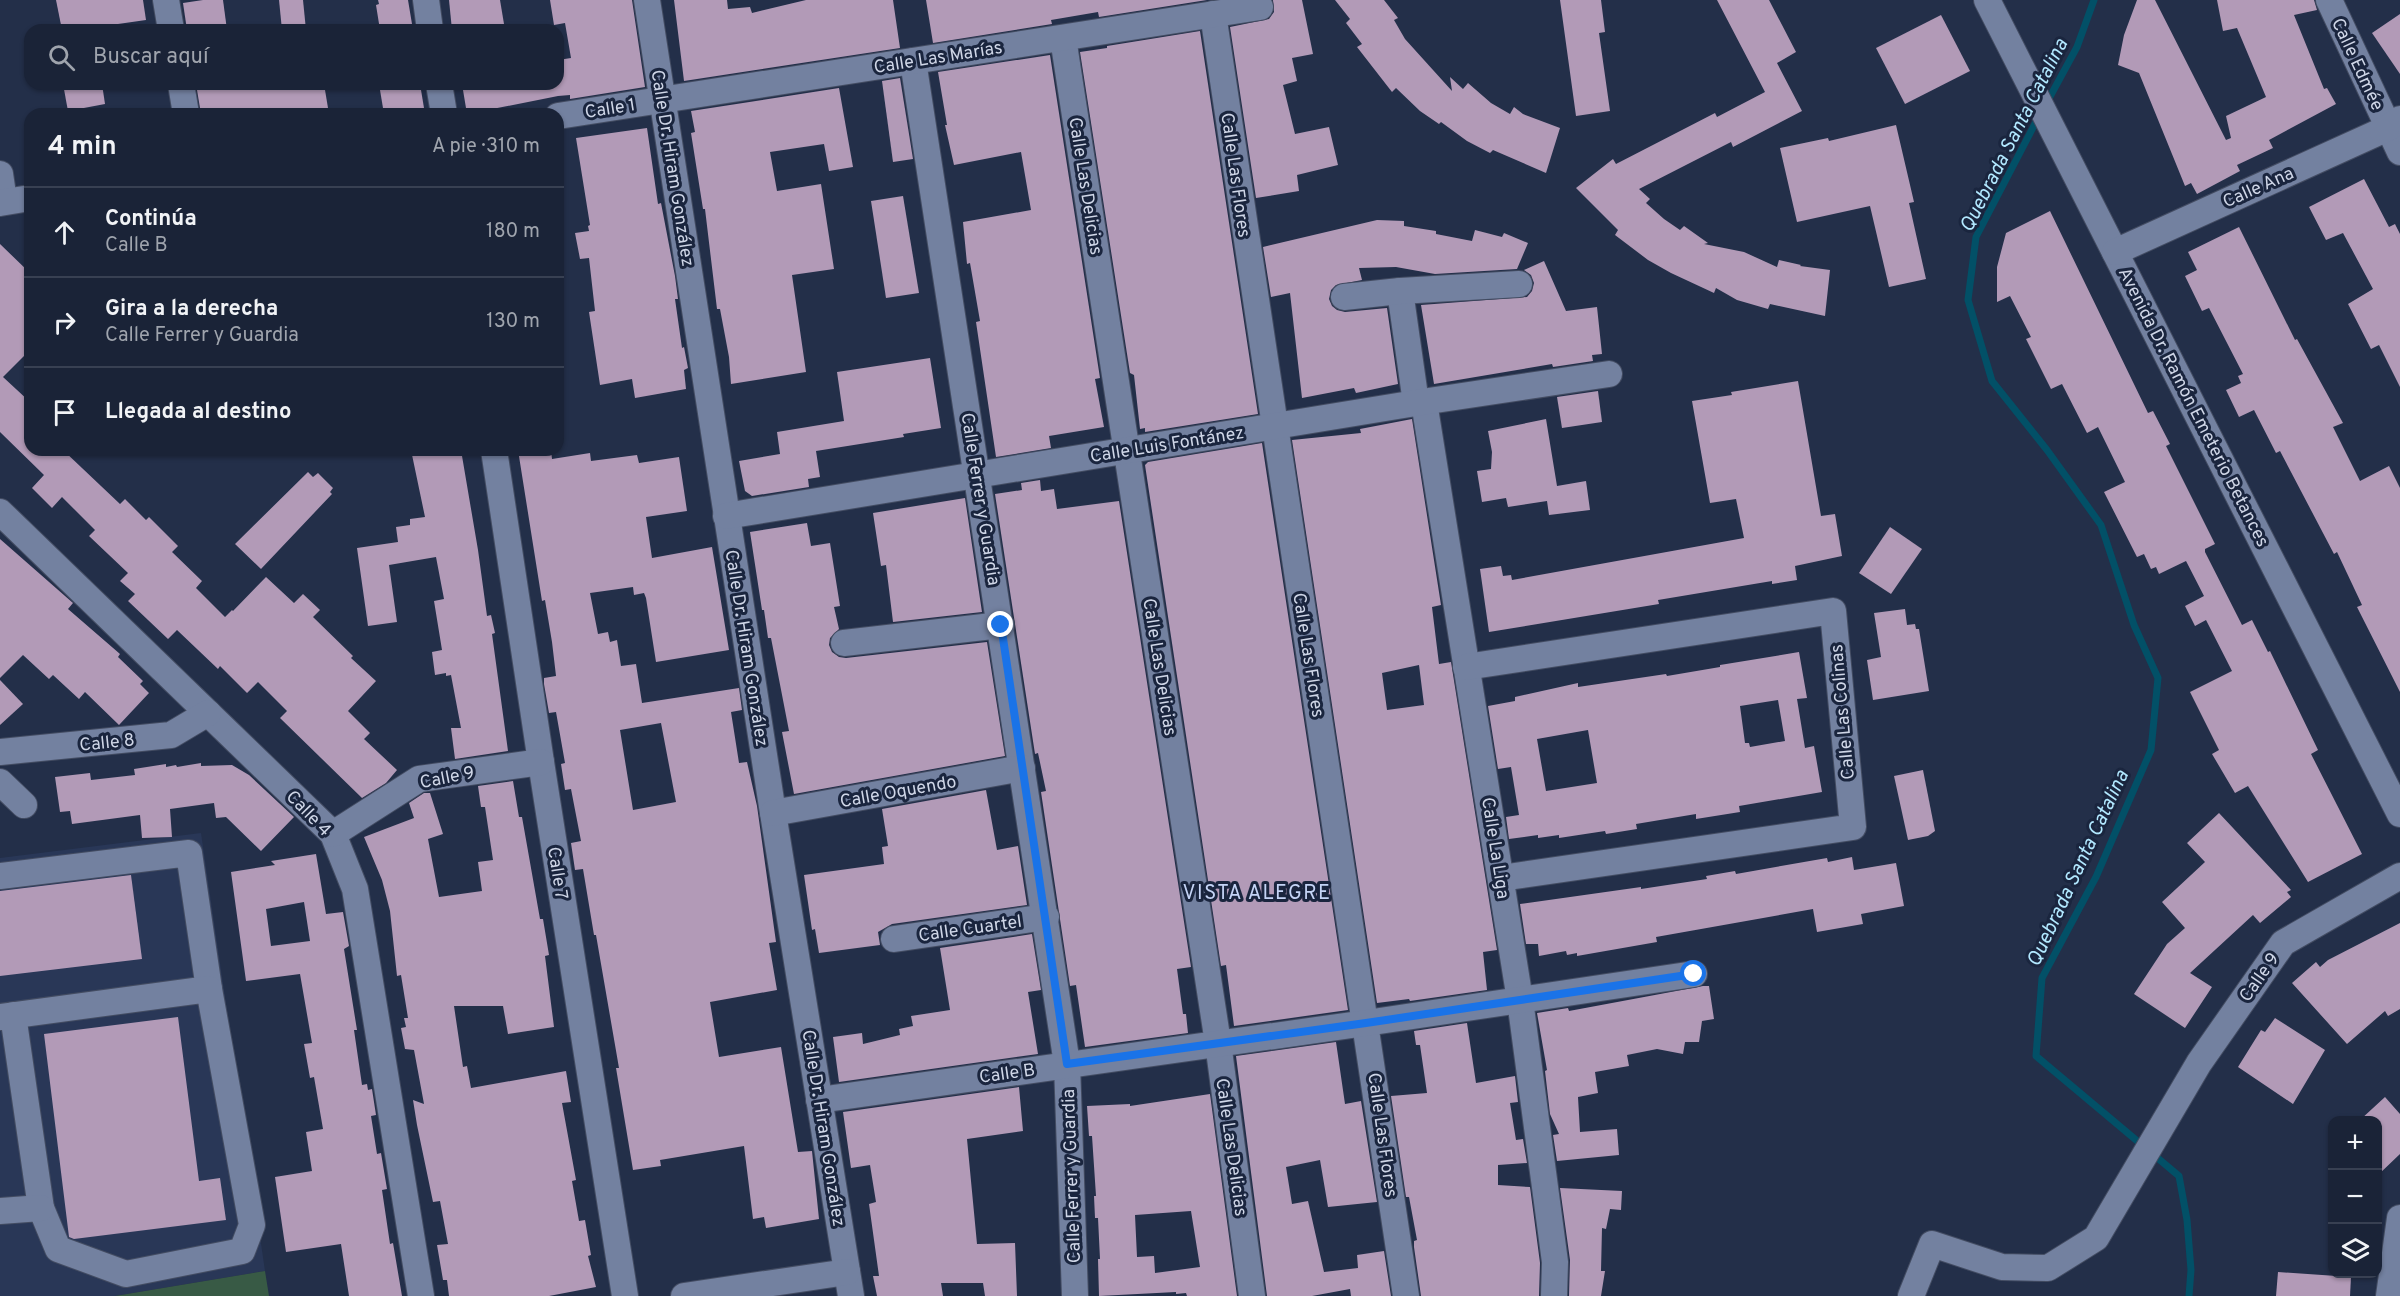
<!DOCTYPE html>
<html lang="es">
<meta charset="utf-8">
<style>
body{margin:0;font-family:Overpass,sans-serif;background:#272f42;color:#f1f3f6}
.controls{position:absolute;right:18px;bottom:18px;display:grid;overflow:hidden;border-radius:12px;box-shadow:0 2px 4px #0004}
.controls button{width:54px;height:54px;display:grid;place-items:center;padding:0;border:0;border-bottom:2px solid #384052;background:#1a2337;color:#f1f3f6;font:30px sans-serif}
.stop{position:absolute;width:18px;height:18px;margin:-14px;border:4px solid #1a73e8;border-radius:50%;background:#fff}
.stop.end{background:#1a73e8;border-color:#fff;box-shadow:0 2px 6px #0008}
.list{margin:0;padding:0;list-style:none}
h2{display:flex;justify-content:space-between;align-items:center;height:78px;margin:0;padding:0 24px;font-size:26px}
h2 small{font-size:20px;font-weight:400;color:#9fa4ad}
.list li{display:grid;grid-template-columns:39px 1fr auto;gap:18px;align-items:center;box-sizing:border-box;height:90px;padding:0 24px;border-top:2px solid #384052}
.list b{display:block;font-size:22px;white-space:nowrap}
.list p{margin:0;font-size:20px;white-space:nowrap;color:#9fa4ad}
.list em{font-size:20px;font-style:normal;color:#9fa4ad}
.icon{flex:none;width:33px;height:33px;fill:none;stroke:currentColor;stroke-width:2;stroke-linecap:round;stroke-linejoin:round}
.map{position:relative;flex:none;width:2400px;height:1296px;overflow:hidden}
.search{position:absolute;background:#1a2337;box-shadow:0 2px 4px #0004;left:24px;top:24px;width:540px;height:66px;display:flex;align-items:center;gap:15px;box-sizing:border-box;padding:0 21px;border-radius:18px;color:#9fa4ad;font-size:22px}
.panel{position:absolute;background:#1a2337;box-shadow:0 2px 4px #0004;left:24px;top:108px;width:540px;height:348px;border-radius:18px}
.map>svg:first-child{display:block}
.built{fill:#293757}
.green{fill:#385a45}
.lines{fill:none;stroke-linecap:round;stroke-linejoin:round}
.stream{stroke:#025067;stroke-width:7}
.building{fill:#b29ab7;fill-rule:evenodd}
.minor-casing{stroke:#434c62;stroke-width:28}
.minor{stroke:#7381a0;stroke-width:26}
.route{stroke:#1a73e8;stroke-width:8}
.labels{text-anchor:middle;stroke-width:6;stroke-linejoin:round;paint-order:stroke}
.street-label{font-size:18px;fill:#cfd6e7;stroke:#1a253e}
.water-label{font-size:20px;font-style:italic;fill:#b2e8ff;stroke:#1a253e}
.neighbourhood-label{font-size:20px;letter-spacing:1.5px;fill:#c5d4f6;stroke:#1a253e}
</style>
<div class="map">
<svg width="2400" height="1296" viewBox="0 0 2400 1296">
<rect width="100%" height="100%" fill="#232f49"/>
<polygon class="built" points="201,833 265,1271 115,1296 0,1296 0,858"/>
<polygon class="green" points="265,1271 269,1296 115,1296"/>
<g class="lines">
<g class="stream">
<polyline points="2046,104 2077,47 2094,0"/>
<polyline points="2039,116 1976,237 1968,300 1992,381 2047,450 2101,525 2134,625 2158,678 2151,750 2096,877 2042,978 2036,1056 2179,1176 2187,1220 2191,1270 2189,1296"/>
</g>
</g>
<g class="building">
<polygon points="56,0 143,0 146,20 76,30 62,30"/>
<polygon points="203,0 223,0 227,30 187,30 183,3"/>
<polygon points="279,0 303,0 306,30 282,30"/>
<polygon points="378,0 408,0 413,30 380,30 376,5 379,4"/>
<polygon points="449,0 500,0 505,30 452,30"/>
<polygon points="550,0 632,0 645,87 570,99 570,95 558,96 467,114 462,84 558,84 558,60 571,58 565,23 554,25"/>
<polygon points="674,0 727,0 728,9 750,7 752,13 806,0 893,0 900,48 684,81"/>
<polygon points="926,0 1207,0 1099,17 1098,12 1051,20 1052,24 933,43"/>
<polygon points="1273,0 1302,0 1313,54 1292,58 1297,81 1283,85 1295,134 1329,127 1338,165 1297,175 1299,191 1256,198 1230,27 1269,19 1274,12"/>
<polygon points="1335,0 1384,0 1398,18 1394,20 1405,39 1452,91 1450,77 1463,89 1468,83 1491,103 1510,114 1514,107 1523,114 1560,128 1546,173 1493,150 1490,153 1467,141 1441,122 1439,124 1420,111 1396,88 1392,92 1357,47 1362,44 1346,23 1350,19"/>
<polygon points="1560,0 1601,0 1605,32 1599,33 1610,111 1576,116"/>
<polygon points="1717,0 1769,0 1796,52 1777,63 1802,111 1733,147 1731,142 1639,189 1650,199 1646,203 1664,219 1680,230 1684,226 1708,243 1704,244 1744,252 1777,267 1779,260 1801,265 1800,266 1830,270 1825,316 1770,304 1768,309 1737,300 1716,288 1714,293 1671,273 1648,260 1615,235 1618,230 1576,188 1613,159 1616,164 1715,113 1717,117 1765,92"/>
<polygon points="2137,0 2155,0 2226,140 2231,138 2226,116 2266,97 2237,28 2223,31 2217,0 2314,0 2317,10 2294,15 2324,89 2327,88 2336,104 2269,140 2273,148 2237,165 2240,171 2197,194 2191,183 2185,186 2139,73 2118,65 2124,35"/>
<polygon points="2400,14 2400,74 2372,33"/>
<polygon points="1941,15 1970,71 1905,104 1876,48"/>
<polygon points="1200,31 1258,414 1145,432 1145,428 1140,429 1134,375 1130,373 1080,52 1107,48 1107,46"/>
<polygon points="1050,55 1100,378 1095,379 1104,427 1049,436 1051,448 996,457 976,322 980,321 970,263 967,264 963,222 1031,210 1021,152 954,165 945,125 947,125 938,72"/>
<polygon points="900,78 913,159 893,162 882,81"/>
<polygon points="63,84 102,84 105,104 68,111"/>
<polygon points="196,84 324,84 329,114 201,114"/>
<polygon points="379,84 420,84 425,114 384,114"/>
<polygon points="839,88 853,167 829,171 824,144 770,152 777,191 821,184 834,269 792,275 806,372 731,384 729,357 720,309 717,309 705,209 703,209 691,133 695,132 691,111"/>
<polygon points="1896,125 1914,202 1909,203 1926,279 1889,287 1870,206 1797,222 1780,148 1828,138 1829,141"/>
<polygon points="647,128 658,204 661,203 675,276 678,299 675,299 682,348 684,347 688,368 684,370 686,389 635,398 632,379 600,385 589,312 595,311 589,258 580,259 575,233 589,231 588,226 590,225 576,138"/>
<polygon points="2364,179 2389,227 2395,224 2400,234 2400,387 2379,345 2371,349 2348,304 2373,289 2343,233 2326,240 2309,207"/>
<polygon points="903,196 919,293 886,298 871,201"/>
<polygon points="2050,211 2148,413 2153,411 2170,444 2166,446 2215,544 2205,549 2205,552 2242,625 2252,620 2268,652 2270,651 2318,750 2311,754 2362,854 2308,882 2248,786 2235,793 2212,754 2219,750 2190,692 2232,671 2206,620 2195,626 2185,606 2204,596 2186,561 2159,574 2156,567 2151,569 2144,554 2137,557 2104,492 2125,482 2098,427 2087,433 2062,384 2051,389 2026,339 2031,337 2010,296 1997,302 1997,267 2006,233"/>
<polygon points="1377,220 1404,221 1404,226 1436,231 1436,234 1472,241 1475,230 1502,237 1504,233 1528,243 1517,269 1435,274 1396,267 1359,268 1362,280 1336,285 1331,290 1329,299 1332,306 1337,310 1345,312 1387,308 1398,384 1356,393 1354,388 1302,398 1290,293 1271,297 1263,247"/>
<polygon points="2239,227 2295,340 2297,339 2343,423 2333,427 2360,481 2389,466 2400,488 2400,692 2357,607 2362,605 2337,552 2334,554 2280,451 2276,453 2254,410 2239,417 2226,390 2241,383 2238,376 2243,374 2209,308 2202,311 2185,276 2197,270 2188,252"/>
<polygon points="0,244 30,273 30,350 3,377 30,402 30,450 63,450 120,504 125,499 146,520 149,517 178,546 172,552 202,581 196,588 225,617 232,610 233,611 266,577 294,603 303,594 320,610 313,617 353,656 351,658 376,681 348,711 370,733 364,739 397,770 386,783 362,798 280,718 287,711 258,682 247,693 220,666 218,669 177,630 168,639 128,601 135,594 120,581 128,573 89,536 95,530 62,497 52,508 32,488 44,475 0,432"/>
<polygon points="1544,261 1566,311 1597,307 1602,354 1592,355 1593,361 1553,367 1552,364 1434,384 1421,305 1527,297 1532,291 1534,283 1531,275 1524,270"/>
<polygon points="930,358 941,428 903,434 904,437 816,451 820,477 808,479 809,487 752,496 745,491 739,461 780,454 777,432 844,421 837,372"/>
<polygon points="1798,381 1821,516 1835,514 1842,556 1795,566 1797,580 1772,584 1772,581 1658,600 1659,604 1489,632 1480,569 1501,566 1503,576 1511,575 1512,580 1744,538 1736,499 1710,503 1692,401 1732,395 1731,392"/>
<polygon points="1598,391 1602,422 1562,428 1557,397"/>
<path d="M1412,419L1441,605L1432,607L1439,664L1451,662L1497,950L1483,952L1487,990L1410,1001L1409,999L1377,1003L1292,440L1361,433L1360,429ZM1419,665L1424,705L1387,710L1382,673Z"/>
<polygon points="1546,419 1557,486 1586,481 1590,510 1549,515 1547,501 1508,507 1506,498 1482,502 1477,471 1491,469 1492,452 1488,431"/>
<polygon points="1262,443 1348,1010 1234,1026 1226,965 1221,966 1145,465 1148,462"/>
<polygon points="411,450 461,450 478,550 487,616 491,615 495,633 492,634 508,751 455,759 451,728 461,728 451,675 446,676 446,673 435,675 432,652 442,650 434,601 444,599 436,557 389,565 397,622 368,626 357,548 398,542 396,527 410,525 410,519 425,517"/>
<path d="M518,450H551L552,459L590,453L591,461L637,455L639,463L679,457L687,511L646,517L652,558L712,547L729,650L656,662L646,598L644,593L634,595L633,587L590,593L598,634L608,632L610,642L617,640L621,666L636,664L642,703L739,688L742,710L731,712L739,763L747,762L757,806L776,942L769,943L777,990L710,1002L719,1057L781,1047L798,1152L812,1151L819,1219L766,1228L764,1217L753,1219L744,1146L660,1160L661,1166L633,1170L616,1068H619L596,935H594L583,869L575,870L571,843L581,841L571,789L565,790L561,764L565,763L556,712L549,713L544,684V678L556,676L552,642L545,600L542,601ZM661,723L676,802L633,810L620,730Z"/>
<polygon points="308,472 313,477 318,473 333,488 330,492 332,494 261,569 235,544"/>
<polygon points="1040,480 1041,491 1054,489 1057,509 1119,501 1191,967 1177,969 1183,1014 1186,1014 1188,1033 1085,1047 1076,985 1070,986 1041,792 1046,791 1038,753 1035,754 995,494 1022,490 1021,483"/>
<polygon points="965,498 982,612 893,622 886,565 881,566 873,513"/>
<polygon points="807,523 811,546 830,543 840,606 834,607 839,629 830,638 829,645 832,652 839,657 846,658 987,642 1005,756 794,794 782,732 789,731 771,638 768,638 764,610 762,610 750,532"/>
<polygon points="1890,527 1922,549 1891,594 1859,573"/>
<polygon points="0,539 73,603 68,609 120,654 118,657 143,681 140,684 149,693 119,725 85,692 79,699 53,675 49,679 23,655 0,678"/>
<polygon points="1905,609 1907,625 1915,624 1916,629 1919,629 1929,691 1873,700 1867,660 1881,657 1874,613"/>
<path d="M1799,652L1807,698L1797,699L1805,748L1814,746L1822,792L1739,806L1740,812L1696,819V814L1636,824L1637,829L1606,834L1605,831L1559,838V835L1538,838V835L1509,839L1506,817L1519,815L1511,767L1498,769L1488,706L1515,701V697L1578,683V687L1666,674L1667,676L1720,667V665ZM1778,700L1785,741L1750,747L1749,743H1745L1740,706ZM1588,730L1597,783L1546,791L1537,739Z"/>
<polygon points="0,680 23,704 0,725"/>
<polygon points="201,763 201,766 232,765 249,775 294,817 261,851 226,817 216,818 214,803 170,809 172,837 142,838 140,815 72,824 70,811 60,812 55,777 90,773 91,780 135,775 134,769 166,764 166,767 176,765 177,767"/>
<polygon points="1923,770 1935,831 1928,836 1908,840 1894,776"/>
<polygon points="513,781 519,817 522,817 540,919 543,919 549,955 545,956 554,1027 508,1034 503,1006 454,1006 463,1067 467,1066 471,1088 566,1071 571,1102 562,1103 576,1180 572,1181 579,1221 585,1220 591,1255 588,1256 596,1287 549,1296 449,1296 447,1280 443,1280 437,1245 448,1244 440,1201 433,1202 417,1125 413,1100 424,1104 414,1050 405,1049 401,1028 406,1027 404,1018 408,1018 401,975 397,976 390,911 382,880 364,837 414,818 409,803 424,793 430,793 443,834 428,839 439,897 482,891 478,862 493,860 485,807 481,807 478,786"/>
<polygon points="986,790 997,850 1018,846 1027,905 892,924 878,932 880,945 819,953 815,929 812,930 804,875 884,864 882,847 888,846 882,809"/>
<polygon points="2219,813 2291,890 2287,892 2291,897 2260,923 2253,915 2190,973 2212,987 2185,1028 2134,994 2167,944 2185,928 2162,902 2205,862 2187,843"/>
<path d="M316,854L326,914L343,912L349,946L344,949L357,1030H354L362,1085L367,1084L368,1090L372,1089L376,1115L371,1116L377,1154L381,1153L387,1189L382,1190L390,1244L393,1243L402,1296H349L341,1244L286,1252L275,1177L312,1171L306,1132L323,1129L314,1077L310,1078L304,1044L312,1043L300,974L246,981L231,872L275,865L271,861ZM304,902L310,941L271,946L266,909Z"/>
<polygon points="1852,857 1854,870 1896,863 1904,906 1861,914 1863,924 1817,932 1813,909 1656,937 1657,942 1577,956 1577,953 1567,955 1566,951 1539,956 1538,944 1526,944 1520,904 1641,887 1641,889 1707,879 1706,876 1735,871 1736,874 1827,858 1828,862"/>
<polygon points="131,875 142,959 0,976 0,891"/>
<polygon points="2400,923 2400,1009 2388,1016 2385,1011 2347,1044 2292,983 2316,962 2320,967 2328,960"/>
<polygon points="1032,934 1041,990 1028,992 1038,1054 839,1082 833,1037 862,1033 863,1044 900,1035 899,1029 913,1026 911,1016 950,1010 940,948"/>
<polygon points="1703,986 1709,986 1714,1019 1702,1021 1699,1042 1685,1042 1683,1054 1657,1049 1627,1055 1629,1066 1595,1072 1598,1093 1578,1097 1580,1132 1617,1129 1619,1155 1557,1161 1553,1135 1559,1134 1550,1114 1545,1071 1547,1070 1537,1013 1568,1008 1569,1011"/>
<polygon points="178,1017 199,1181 220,1178 226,1220 74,1239 69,1237 44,1034"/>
<polygon points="2275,1018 2325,1050 2293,1104 2238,1067 2261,1030 2265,1032"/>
<polygon points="1467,1023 1476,1083 1515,1076 1518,1102 1510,1103 1516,1140 1523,1139 1527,1163 1498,1165 1498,1185 1530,1187 1540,1263 1539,1296 1421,1296 1414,1247 1414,1241 1417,1240 1409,1197 1406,1197 1391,1096 1427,1093 1420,1045 1416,1045 1414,1031"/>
<polygon points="1336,1042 1345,1104 1361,1101 1377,1202 1328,1207 1320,1160 1286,1167 1292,1204 1308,1201 1324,1272 1358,1268 1357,1255 1384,1251 1391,1296 1351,1296 1350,1289 1312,1296 1267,1296 1236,1056"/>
<polygon points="1019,1087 1023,1131 967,1139 977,1244 1015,1243 1017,1296 985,1296 983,1283 941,1283 943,1296 877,1296 873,1276 879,1276 869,1204 876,1202 870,1165 851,1168 843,1112"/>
<path d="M1210,1094L1237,1296H1187L1186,1293L1176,1294V1292L1099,1296L1098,1259H1100L1098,1218H1095L1094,1196H1096L1092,1136H1089L1087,1106L1130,1104V1106ZM1191,1211L1200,1267L1155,1273L1154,1256L1137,1257L1135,1215Z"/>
<polygon points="2385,1097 2400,1114 2400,1154 2378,1175 2378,1120 2360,1120"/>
<polygon points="1560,1188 1622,1191 1621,1210 1610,1209 1606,1229 1602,1228 1601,1271 1605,1271 1601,1296 1569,1296 1570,1260"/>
<polygon points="2278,1272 2351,1277 2350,1296 2276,1296"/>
</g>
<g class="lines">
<g class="minor-casing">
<g id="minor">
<polyline points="166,0 171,30"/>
<polyline points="426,0 430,30"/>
<polyline points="647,0 773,813 851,1296"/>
<polyline points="1987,0 2400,814"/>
<polyline points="2329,0 2400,152"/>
<polyline points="1213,14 1406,1296"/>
<polyline points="1063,38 1218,1043 1252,1296"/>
<polyline points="913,61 1067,1064 1075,1296"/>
<polyline points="181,84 186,114"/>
<polyline points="439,84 444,114"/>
<polyline points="558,116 1260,7"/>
<polyline points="0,174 4,201"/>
<polyline points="0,203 30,198"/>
<polyline points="2115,252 2388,128 2400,119"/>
<polyline points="1400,291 1416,403"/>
<polyline points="1344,297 1400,291 1519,284"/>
<polyline points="1424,402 1520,1000 1555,1262 1554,1296"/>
<polyline points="494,450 541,762 625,1296"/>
<polyline points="0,512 333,834 355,889 421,1296"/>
<polyline points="726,516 1422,402 1609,374"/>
<polyline points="844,643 1001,625"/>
<polyline points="1466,667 1833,611 1853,827 1501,878"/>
<polyline points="0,752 171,735 208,713"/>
<polyline points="0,782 24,805"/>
<polyline points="773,813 1022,768"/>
<polyline points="333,834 419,779 541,762"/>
<polyline points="0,876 189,853 209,989"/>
<polyline points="894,939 1046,917"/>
<polyline points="0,1017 209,989 252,1225 242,1251 126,1274 58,1249 41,1208 13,1015"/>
<polyline points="819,1100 1366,1023 1694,974"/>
<polyline points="0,1211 41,1208"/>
<polyline points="684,1296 847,1272"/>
<polyline points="1911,1296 1932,1244 2002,1267 2048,1268 2096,1238 2199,1063 2283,943 2400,876"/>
<polyline points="2389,1296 2400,1218"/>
</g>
</g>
<use href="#minor" class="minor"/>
</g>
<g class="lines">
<polyline class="route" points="1001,625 1067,1064 1366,1023 1694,974"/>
</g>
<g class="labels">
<g class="street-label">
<text transform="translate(938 57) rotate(-9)" y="6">Calle Las Marías</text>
<text transform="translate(2358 64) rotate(65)" y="6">Calle Edmée</text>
<text transform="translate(610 108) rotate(-9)" y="6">Calle 1</text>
<text transform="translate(673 168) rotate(81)" y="6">Calle Dr. Hiram González</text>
<text transform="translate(1236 175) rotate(82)" y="6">Calle Las Flores</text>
<text transform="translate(1086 186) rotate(81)" y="6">Calle Las Delicias</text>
<text transform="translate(2258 187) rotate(-24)" y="6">Calle Ana</text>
<text transform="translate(2194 407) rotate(63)" y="6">Avenida Dr. Ramón Emeterio Betances</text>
<text transform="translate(1167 444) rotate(-9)" y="6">Calle Luis Fontánez</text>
<text transform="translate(981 499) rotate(81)" y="6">Calle Ferrer y Guardia</text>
<text transform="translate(747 648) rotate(81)" y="6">Calle Dr. Hiram González</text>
<text transform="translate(1309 655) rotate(81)" y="6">Calle Las Flores</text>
<text transform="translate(1160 667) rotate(81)" y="6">Calle Las Delicias</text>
<text transform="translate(1842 712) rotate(-95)" y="6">Calle Las Colinas</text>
<text transform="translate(107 742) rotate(-6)" y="6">Calle 8</text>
<text transform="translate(447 777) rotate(-11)" y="6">Calle 9</text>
<text transform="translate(898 791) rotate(-10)" y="6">Calle Oquendo</text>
<text transform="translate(309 813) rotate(46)" y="6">Calle 4</text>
<text transform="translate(1496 848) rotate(81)" y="6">Calle La Liga</text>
<text transform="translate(558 873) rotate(81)" y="6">Calle 7</text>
<text transform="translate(970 928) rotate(-8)" y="6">Calle Cuartel</text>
<text transform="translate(2259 977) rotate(-55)" y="6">Calle 9</text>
<text transform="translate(1007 1073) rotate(-8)" y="6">Calle B</text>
<text transform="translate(824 1128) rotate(81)" y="6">Calle Dr. Hiram González</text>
<text transform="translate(1383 1135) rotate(82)" y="6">Calle Las Flores</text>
<text transform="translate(1232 1147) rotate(82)" y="6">Calle Las Delicias</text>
<text transform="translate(1071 1176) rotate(-92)" y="6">Calle Ferrer y Guardia</text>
</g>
<g class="water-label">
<text transform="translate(2013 135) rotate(-63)" y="7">Quebrada Santa Catalina</text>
<text transform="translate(2077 868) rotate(-65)" y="7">Quebrada Santa Catalina</text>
</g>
<g class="neighbourhood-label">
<text x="1257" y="899">VISTA ALEGRE</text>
</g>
</g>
</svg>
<div class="controls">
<button>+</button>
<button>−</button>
<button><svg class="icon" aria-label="layers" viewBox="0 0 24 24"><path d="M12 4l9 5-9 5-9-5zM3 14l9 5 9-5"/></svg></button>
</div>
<div class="stop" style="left:1694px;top:974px"></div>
<div class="stop end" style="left:1001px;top:625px"></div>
<div class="search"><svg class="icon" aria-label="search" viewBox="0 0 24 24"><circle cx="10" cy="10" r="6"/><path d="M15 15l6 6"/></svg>Buscar aquí</div>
<section class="panel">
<h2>4 min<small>A pie · 310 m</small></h2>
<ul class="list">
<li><svg class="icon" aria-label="ahead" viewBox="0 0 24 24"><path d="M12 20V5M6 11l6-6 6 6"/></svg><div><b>Continúa</b><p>Calle B</p></div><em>180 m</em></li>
<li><svg class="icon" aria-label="right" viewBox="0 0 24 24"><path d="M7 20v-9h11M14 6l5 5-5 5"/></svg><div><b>Gira a la derecha</b><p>Calle Ferrer y Guardia</p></div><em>130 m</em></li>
<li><svg class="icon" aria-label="arrive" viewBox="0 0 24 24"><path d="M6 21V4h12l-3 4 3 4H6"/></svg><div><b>Llegada al destino</b></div></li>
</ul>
</section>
</div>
